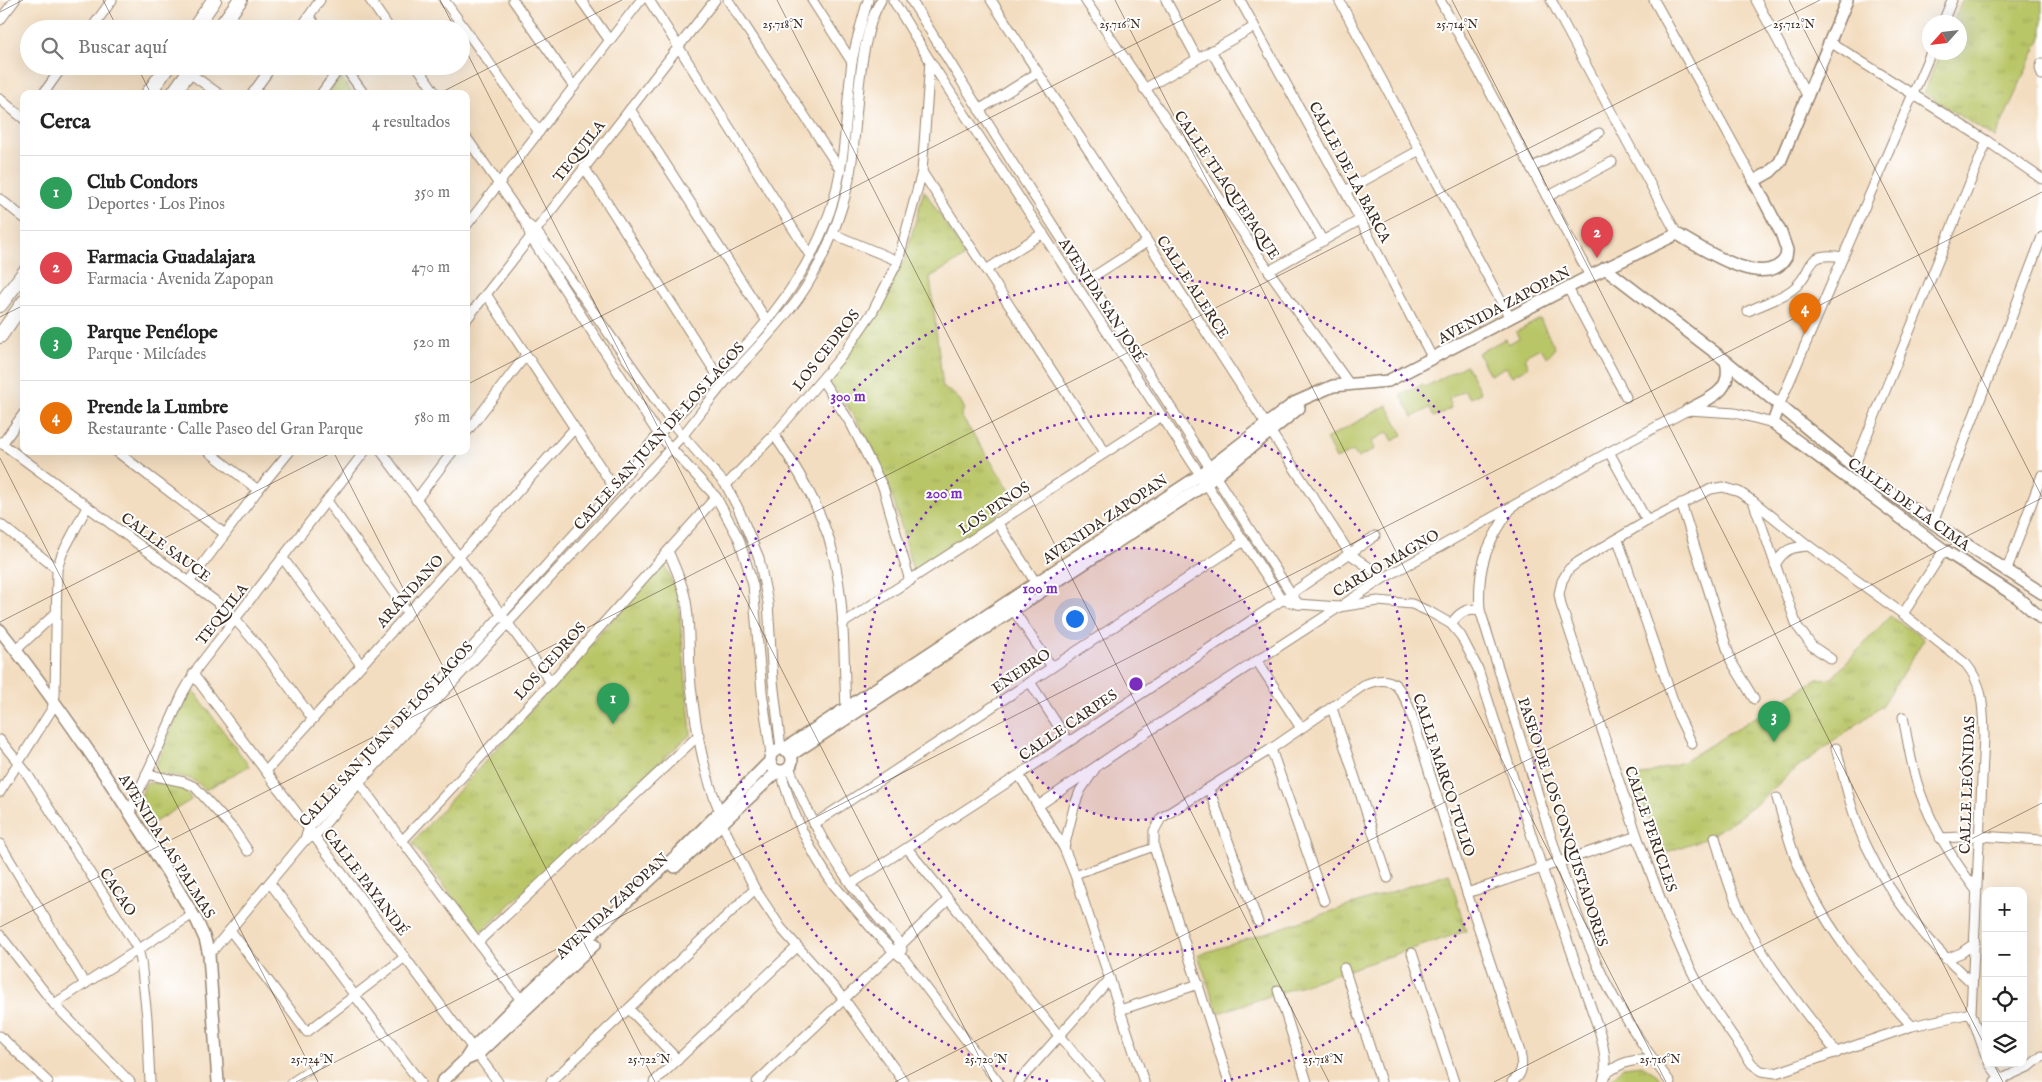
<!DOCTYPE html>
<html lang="es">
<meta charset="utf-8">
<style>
body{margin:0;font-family:"IM FELL English",serif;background:#f2f2f2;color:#222}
.controls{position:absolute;right:15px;bottom:15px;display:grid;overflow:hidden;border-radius:10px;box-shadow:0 5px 20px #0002}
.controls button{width:45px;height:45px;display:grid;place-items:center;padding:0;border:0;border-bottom:1px solid #e0e0e0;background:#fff;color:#222;font:25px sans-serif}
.compass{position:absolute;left:1922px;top:15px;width:45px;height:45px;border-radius:50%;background:#fff;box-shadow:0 5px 20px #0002;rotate:243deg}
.you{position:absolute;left:1074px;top:618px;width:18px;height:18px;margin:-12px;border:4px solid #fff;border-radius:50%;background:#1a73e8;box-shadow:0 0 0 8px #1a73e833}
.badge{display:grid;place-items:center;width:32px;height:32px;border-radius:50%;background:#0f766e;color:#fff;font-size:16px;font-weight:700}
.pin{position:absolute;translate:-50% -41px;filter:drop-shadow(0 1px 2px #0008)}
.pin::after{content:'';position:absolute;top:26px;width:18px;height:15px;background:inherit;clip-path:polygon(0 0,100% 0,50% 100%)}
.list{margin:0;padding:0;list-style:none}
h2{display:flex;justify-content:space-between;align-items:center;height:65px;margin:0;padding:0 20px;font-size:21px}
h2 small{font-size:16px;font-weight:400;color:#767676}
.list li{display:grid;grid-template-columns:32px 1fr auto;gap:15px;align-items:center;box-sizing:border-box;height:75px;padding:0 20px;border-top:1px solid #e0e0e0}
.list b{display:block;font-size:19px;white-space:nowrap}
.list p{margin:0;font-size:16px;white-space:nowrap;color:#767676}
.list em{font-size:16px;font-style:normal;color:#767676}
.icon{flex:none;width:28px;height:28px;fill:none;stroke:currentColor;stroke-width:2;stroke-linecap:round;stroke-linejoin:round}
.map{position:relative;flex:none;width:2042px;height:1082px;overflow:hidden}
.search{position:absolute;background:#fff;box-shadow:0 5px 20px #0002;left:20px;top:20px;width:450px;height:55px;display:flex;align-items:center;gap:12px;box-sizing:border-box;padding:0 18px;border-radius:28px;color:#767676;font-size:19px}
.panel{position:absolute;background:#fff;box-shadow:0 5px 20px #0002;left:20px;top:90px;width:450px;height:365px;border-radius:10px}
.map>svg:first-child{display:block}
.grass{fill:#b9c667;stroke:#7a7842}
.park{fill:url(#park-tufts);stroke:#7a7842}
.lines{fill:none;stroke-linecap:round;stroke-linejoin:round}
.pedestrian-casing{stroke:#97846f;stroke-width:9}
.minor-casing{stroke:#97846f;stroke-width:11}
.tertiary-casing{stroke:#97846f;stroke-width:14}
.primary-casing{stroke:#97846f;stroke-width:16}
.pedestrian{stroke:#fff;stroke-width:7}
.minor{stroke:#fff;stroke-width:9}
.tertiary{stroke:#fff;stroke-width:11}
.primary{stroke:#fff;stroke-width:14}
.ticks{fill:none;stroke:#3b2a1e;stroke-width:1;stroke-opacity:0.45}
.ring{fill:none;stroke:#7b2cbf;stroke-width:2.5;stroke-dasharray:2.5 5}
.labels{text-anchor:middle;stroke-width:4;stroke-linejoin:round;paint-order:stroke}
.street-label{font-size:15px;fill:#3b2a1e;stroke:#fff}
.ticks-label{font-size:12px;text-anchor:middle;fill:#3b2a1e;stroke:#fff;stroke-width:4;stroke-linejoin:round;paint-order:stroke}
.centre{fill:#7b2cbf;stroke:#fff;stroke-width:2.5}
.ring-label{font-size:15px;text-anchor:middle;font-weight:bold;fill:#7b2cbf;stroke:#fff;stroke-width:4;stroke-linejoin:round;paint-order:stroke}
</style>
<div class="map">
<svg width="2042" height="1082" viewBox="0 0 2042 1082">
<defs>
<pattern id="park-tufts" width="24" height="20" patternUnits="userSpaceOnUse" patternTransform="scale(1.25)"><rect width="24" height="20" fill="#b9c667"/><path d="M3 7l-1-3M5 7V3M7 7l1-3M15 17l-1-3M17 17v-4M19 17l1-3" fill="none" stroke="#a0aa59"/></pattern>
</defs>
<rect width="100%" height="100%" fill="#fff"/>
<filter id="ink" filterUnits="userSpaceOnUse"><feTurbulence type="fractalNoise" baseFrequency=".02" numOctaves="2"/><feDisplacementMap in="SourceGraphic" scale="10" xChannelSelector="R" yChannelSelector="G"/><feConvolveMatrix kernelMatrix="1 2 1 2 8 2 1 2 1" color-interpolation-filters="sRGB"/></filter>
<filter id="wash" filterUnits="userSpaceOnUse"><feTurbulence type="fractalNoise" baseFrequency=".0096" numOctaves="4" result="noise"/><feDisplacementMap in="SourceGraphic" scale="20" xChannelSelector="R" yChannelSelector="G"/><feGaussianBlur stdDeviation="1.12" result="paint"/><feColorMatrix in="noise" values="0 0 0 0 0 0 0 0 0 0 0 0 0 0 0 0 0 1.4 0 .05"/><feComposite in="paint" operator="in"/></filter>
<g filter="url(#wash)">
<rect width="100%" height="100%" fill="#f3ddc0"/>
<g class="grass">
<polygon points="1540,319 1555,348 1547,357 1540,348 1525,356 1528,367 1512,376 1506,367 1490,375 1478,353 1505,339 1508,344 1519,338 1516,332"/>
<polygon points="1466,365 1481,393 1470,398 1464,390 1449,399 1451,408 1434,417 1429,408 1413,417 1401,395 1423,384 1425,387"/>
<polygon points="1387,405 1403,435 1393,441 1388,432 1372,441 1375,449 1358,458 1353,451 1336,459 1326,439"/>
</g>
<g class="park">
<polygon points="1962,0 2042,0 2042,35 1995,138 1924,93 1940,53 1960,52 1960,22 1953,22"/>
<polygon points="340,76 353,94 328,94"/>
<path d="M924,190L966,256L930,277L943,388C953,393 960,397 964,408L961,416L1017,501L913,571C906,547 901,521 892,497C878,456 855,412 827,379L862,334L905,259Z"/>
<polygon points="664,562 678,597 691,734 616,802 483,931 474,926 412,843"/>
<polygon points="1890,616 1924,639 1882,706 1789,774 1770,792 1739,817 1707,838 1661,854 1634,778 1683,762 1817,679 1832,678"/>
<path d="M189,688L193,690L249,766L205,790C192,775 178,776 159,774L155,768Z"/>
<polygon points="146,783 166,783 184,786 191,800 150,825 137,805"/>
<polygon points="1449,873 1466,931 1218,1013 1198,955"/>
<polygon points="1642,1065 1657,1075 1662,1082 1608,1082 1623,1067"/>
</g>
</g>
<g filter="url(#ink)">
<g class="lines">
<g class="pedestrian-casing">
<g id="pedestrian">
<polyline points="1075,875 1154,847"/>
<polyline points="291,1082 327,1058"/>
</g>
</g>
<g class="minor-casing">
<g id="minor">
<polyline points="370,0 390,29"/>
<polyline points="444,0 539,132"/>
<polyline points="513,0 574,87"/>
<polyline points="581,0 610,41"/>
<polyline points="649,0 811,257"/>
<polyline points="728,0 841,171"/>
<polyline points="812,0 852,62"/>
<path d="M893,0L930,61L1282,600L1298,604L1339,607L1378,601L1412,604L1430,612L1451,624L1461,636L1478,669L1542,868L1600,1033C1604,1049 1608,1066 1603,1082"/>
<polyline points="911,0 1012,162 1298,604"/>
<polyline points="991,0 1350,554 1384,578"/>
<polyline points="1085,0 1269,271 1350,385"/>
<polyline points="1166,0 1197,58"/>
<polyline points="1240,0 1345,191 1433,359"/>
<polyline points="1339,0 1510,318"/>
<polyline points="1440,0 1590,276"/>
<polyline points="1551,0 1677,234"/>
<polyline points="1654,0 1754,181"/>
<polyline points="1756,0 1808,97"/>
<polyline points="309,16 318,29"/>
<polyline points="0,20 15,0"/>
<polyline points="1943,22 1952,0"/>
<polyline points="91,29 112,0"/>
<polyline points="300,29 320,0"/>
<polyline points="1830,42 1987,141 2042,179"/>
<polyline points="1211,51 1323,241"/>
<polyline points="2042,63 2040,68 2042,75"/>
<polyline points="344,66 364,94"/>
<polyline points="417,66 436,94"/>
<polyline points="188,72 219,94"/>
<polyline points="1144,89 1254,27"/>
<polyline points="43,94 63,66"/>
<polyline points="252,94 272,66"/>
<polyline points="321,94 341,66"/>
<polyline points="0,99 24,119"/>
<polyline points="630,109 767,321"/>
<polyline points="979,110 1037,73"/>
<polyline points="466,137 526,223 531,238 659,435 716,497 739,539 753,585 762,692 771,754"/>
<polyline points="584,167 718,376"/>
<polyline points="1531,168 1599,133"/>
<polyline points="922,172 1105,452"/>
<polyline points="1345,191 1418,151"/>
<polyline points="1547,197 1612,162"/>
<polyline points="0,199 24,218"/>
<polyline points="526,223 536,231 545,243 671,422 726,485 738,508 759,558 768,603 773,681 781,748"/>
<polyline points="466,226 641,0"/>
<polyline points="833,234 898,261"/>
<polyline points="986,270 1043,233"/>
<polyline points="1269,271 1360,220"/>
<polyline points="1088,280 1147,242"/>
<polyline points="1568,288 1626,397"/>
<polyline points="486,294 615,489"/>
<path d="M1748,311C1763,304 1780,299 1793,289C1816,271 1802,250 1843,257"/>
<polyline points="466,320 715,0"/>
<polyline points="822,380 851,424 883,487 910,581"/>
<polyline points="1779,406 1931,52"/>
<polyline points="466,433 526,355"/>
<path d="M774,435C796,466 816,500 828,536C846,591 843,651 846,708"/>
<polyline points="0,442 226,609 260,648 313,719"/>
<polyline points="2,444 24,413"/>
<polyline points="116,451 225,534"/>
<polyline points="208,451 258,490"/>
<polyline points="381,451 551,682"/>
<polyline points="1609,452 1647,521"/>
<polyline points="1854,467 1987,141"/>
<polyline points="726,485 774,435 845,352 873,311 898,261 922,172 930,61"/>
<polyline points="416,500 453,451"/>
<polyline points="327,501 408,613"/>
<polyline points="1753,501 1797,626 1812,646 1831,659"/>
<polyline points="1681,503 1731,661 1754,699"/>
<path d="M1510,510C1486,545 1477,567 1480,610C1499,670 1518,730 1537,791C1555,850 1573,910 1598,966C1616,1006 1644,1048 1670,1082"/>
<polyline points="997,522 1036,583"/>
<polyline points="1933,523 2042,237"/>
<polyline points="0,524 57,569"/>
<polyline points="1618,540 1678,715 1692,744"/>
<path d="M668,551C675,567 683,584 686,601C691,629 688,658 691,686C696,728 703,773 720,812"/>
<polyline points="282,557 361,665"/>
<path d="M1775,565C1784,549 1791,547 1809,546"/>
<polyline points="2006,572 2042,475"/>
<polyline points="190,581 258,490 290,451"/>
<polyline points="1014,611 1052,667"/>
<polyline points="1903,614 1944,550"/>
<polyline points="842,624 1162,416"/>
<path d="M1451,624C1458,614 1466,607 1480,610"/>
<polyline points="16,650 56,613"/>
<polyline points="1257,661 1301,728"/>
<polyline points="193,674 498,1082"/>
<polyline points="1030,682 1068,741"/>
<polyline points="1332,708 1388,878"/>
<path d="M1903,717C1908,741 1911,766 1919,789C1932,827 1952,858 1976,890"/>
<polyline points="0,740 26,772 138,949 141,961 147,1018 150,1082"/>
<path d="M1836,748C1845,781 1852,816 1867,847C1892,900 1929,944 1972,983"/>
<polyline points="1271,749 1324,901"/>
<path d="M789,767C805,808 825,847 850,883C865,904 884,924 901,945L902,950"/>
<polyline points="1095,769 1080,791 1074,807 1064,848 1075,875 1144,1082"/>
<polyline points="266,771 574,429"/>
<path d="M781,771C790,809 811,854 834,885C843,896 853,906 862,917C875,933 888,948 905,960L998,1082"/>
<polyline points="146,774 184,782 195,787 234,830 248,851"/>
<polyline points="1019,775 1064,848"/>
<polyline points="359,783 521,1000"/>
<polyline points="1209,789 1258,922"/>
<polyline points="0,792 52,709 55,695 57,569 62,554 87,507"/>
<path d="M1777,798C1783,818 1788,838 1795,857C1820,922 1865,976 1912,1026"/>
<polyline points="1038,806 1132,742 1384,578 1609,452 1688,410 1735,413 1773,423"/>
<polyline points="130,811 183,693 198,667 365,451"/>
<polyline points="722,824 755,889 781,928 844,999 904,1082"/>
<polyline points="814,824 1244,541"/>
<path d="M1715,837C1720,855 1725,874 1732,892C1755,952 1798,1003 1837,1053"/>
<polyline points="1940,838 1980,836 2042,840"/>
<path d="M304,841L315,836L359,783L683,435C697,418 710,399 725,382C750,355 776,329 798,299C817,272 832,239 842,207C859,154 853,97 866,42C869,27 873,13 881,0"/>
<polyline points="402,841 551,682 716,497"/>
<polyline points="0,844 85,984"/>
<polyline points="907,848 1060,1037 1099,1082"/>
<polyline points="270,883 420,1082"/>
<polyline points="851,884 1019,775 1282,600 1375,536"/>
<polyline points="1467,893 1637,836"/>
<polyline points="230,930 307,1032 405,957"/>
<polyline points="0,935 54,1004 130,1082"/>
<polyline points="478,942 699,735"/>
<polyline points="1412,953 1454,1082"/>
<path d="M209,955L304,841L309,828L615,489C629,471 643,451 660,433C727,363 797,307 830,211C847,162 845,112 852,62C856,41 862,20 868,0"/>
<polyline points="1946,959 1961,953 1975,943"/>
<polyline points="1344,968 1381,1082"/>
<polyline points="1278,990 1307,1082"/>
<polyline points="54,1004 193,914"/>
<polyline points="629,1009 678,1060"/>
<polyline points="1120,1010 1199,984"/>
<path d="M1971,1013L1912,1026L1776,1073L1761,1071L1752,1064L1702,991L1685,958L1668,919L1637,836L1561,605L1559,594L1562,581L1569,569L1578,562L1647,521L1711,489L1723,487L1739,492L1753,501L1809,546L1903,614L1966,664C1984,685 1983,710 1984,736L1971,1013L1986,1056"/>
<polyline points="0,1036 48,1082"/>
<polyline points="1989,1063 2003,1082"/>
<path d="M1606,1074C1621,1062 1634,1058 1654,1061"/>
<polyline points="551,1082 755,889"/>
<polyline points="654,1082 797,947"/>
<polyline points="757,1082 948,900"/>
<polyline points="1018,1082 1110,979"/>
<path d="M1229,1082L1154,847V831L1161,818L1271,749L1364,685C1392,673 1400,685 1410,710L1467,893L1520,1052C1523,1066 1523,1074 1512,1082"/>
<polyline points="1995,1082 2030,1066 2042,1056"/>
</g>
</g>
<g class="tertiary-casing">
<g id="tertiary">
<polyline points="1605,268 1726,361 1854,467 1933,523 2042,593"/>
<polyline points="1779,406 1773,423 1944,550 2017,597 2042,619"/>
<path d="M1688,410C1710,398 1734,391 1726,361"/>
<path d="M0,630C73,722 137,821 197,921L205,939L209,955L218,1082"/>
<circle cx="781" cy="760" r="11"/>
<path d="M784,749L1200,475L1294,403L1333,386L1388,381L1590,276L1677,234C1700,247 1767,293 1786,257L1787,250L1781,233L1754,181L1770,172L1780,162L1847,0"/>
<polyline points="791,755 1206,484 1299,408"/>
<polyline points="675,867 778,771"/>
<polyline points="465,1060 477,1055 595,944"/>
<polyline points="442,1082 465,1060 472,1049 521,1000 679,853 769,762"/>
</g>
</g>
<g class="primary-casing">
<g id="primary">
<polyline points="194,29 214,0"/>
<polyline points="219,29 240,0"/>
<polyline points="148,94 168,66"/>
<polyline points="173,94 193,66"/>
<polyline points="0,305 24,273"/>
<polyline points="0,336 24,302"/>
</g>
</g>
<use href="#pedestrian" class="pedestrian"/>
<use href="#minor" class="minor"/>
<use href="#tertiary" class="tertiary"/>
<use href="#primary" class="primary"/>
</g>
</g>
<path class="ticks" d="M103,0L118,29M440,0L455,29M777,0L1329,1082M1115,0L1666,1082M1452,0L1986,1048M1789,0L2042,497M0,12L23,0M461,41L992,1082M137,66L151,94M438,94L622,0M0,317L24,305M466,385L1221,0M333,451L655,1082M0,458L318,1082M0,622L335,451M0,927L1820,0M1993,1063L2003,1082M296,1082L2042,192M895,1082L2042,498M1494,1082L2042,803"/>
<circle cx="1136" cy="684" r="136" fill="#7b2cbf" fill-opacity=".12"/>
<g class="ring">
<circle cx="1136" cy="684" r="136"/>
<circle cx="1136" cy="684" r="271"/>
<path d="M1048 1081A407 407 0 1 1 1224 1081"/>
</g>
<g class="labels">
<g class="street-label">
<text transform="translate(579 151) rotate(-52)" y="5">TEQUILA</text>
<text transform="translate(1350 172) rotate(62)" y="5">CALLE DE LA BARCA</text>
<text transform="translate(1227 185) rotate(56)" y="5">CALLE TLAQUEPAQUE</text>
<text transform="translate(1193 287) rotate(57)" y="5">CALLE ALERCE</text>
<text transform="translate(1102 300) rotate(57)" y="5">AVENIDA SAN JOSÉ</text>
<text transform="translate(1504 305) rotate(-28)" y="5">AVENIDA ZAPOPAN</text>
<text transform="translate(826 350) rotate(-52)" y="5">LOS CEDROS</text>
<text transform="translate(659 436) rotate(-48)" y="5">CALLE SAN JUAN DE LOS LAGOS</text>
<text transform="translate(1909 504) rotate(36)" y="5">CALLE DE LA CIMA</text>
<text transform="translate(994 508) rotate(-34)" y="5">LOS PINOS</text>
<text transform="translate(1105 519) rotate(-34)" y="5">AVENIDA ZAPOPAN</text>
<text transform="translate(166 547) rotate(36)" y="5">CALLE SAUCE</text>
<text transform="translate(1386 563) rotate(-30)" y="5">CARLO MAGNO</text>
<text transform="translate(410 591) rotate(-48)" y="5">ARÁNDANO</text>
<text transform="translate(222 614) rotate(-52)" y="5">TEQUILA</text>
<text transform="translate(550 661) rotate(-48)" y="5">LOS CEDROS</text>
<text transform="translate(1021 671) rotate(-34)" y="5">ENEBRO</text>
<text transform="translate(1068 725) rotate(-34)" y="5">CALLE CARPES</text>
<text transform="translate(386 734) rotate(-47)" y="5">CALLE SAN JUAN DE LOS LAGOS</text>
<text transform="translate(1444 775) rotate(72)" y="5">CALLE MARCO TULIO</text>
<text transform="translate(1967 785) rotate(-88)" y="5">CALLE LEÓNIDAS</text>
<text transform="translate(1563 822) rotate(72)" y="5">PASEO DE LOS CONQUISTADORES</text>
<text transform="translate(1651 829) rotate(71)" y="5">CALLE PERICLES</text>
<text transform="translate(167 846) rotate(58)" y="5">AVENIDA LAS PALMAS</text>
<text transform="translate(366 882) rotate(53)" y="5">CALLE PAYANDÉ</text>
<text transform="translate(118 892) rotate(57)" y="5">CACAO</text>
<text transform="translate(612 906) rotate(-43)" y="5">AVENIDA ZAPOPAN</text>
</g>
</g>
<g class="ticks-label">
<text x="783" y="28">25.718°N</text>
<text x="1120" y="28">25.716°N</text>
<text x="1457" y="28">25.714°N</text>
<text x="1794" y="28">25.712°N</text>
<text x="312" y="1063">25.724°N</text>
<text x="649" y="1063">25.722°N</text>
<text x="986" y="1063">25.720°N</text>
<text x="1323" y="1063">25.718°N</text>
<text x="1660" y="1063">25.716°N</text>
</g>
<circle cx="1136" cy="684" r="8" class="centre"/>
<g class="ring-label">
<text x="848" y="401">300 m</text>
<text x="944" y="498">200 m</text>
<text x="1040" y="593">100 m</text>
</g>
</svg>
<div class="controls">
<button>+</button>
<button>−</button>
<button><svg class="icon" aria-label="locate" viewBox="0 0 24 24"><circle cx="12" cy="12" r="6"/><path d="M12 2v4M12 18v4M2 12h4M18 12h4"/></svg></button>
<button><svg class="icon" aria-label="layers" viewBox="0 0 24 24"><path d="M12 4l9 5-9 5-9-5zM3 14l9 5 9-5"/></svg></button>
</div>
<svg class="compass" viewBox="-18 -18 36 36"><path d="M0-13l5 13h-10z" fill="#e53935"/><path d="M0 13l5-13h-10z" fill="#767676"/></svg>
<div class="you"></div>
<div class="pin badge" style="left:613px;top:724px;background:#2e9e5b">1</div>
<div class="pin badge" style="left:1597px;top:258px;background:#e0444e">2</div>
<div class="pin badge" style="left:1774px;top:742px;background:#2e9e5b">3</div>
<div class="pin badge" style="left:1805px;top:334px;background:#e8710a">4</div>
<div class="search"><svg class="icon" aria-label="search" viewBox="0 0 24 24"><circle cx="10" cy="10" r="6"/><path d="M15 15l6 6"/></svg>Buscar aquí</div>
<section class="panel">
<h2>Cerca<small>4 resultados</small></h2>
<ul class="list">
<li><span class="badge" style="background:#2e9e5b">1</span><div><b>Club Condors</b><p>Deportes · Los Pinos</p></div><em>350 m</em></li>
<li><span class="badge" style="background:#e0444e">2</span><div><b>Farmacia Guadalajara</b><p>Farmacia · Avenida Zapopan</p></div><em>470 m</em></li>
<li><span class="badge" style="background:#2e9e5b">3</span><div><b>Parque Penélope</b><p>Parque · Milcíades</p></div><em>520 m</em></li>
<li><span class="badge" style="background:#e8710a">4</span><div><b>Prende la Lumbre</b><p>Restaurante · Calle Paseo del Gran Parque</p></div><em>580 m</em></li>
</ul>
</section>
</div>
